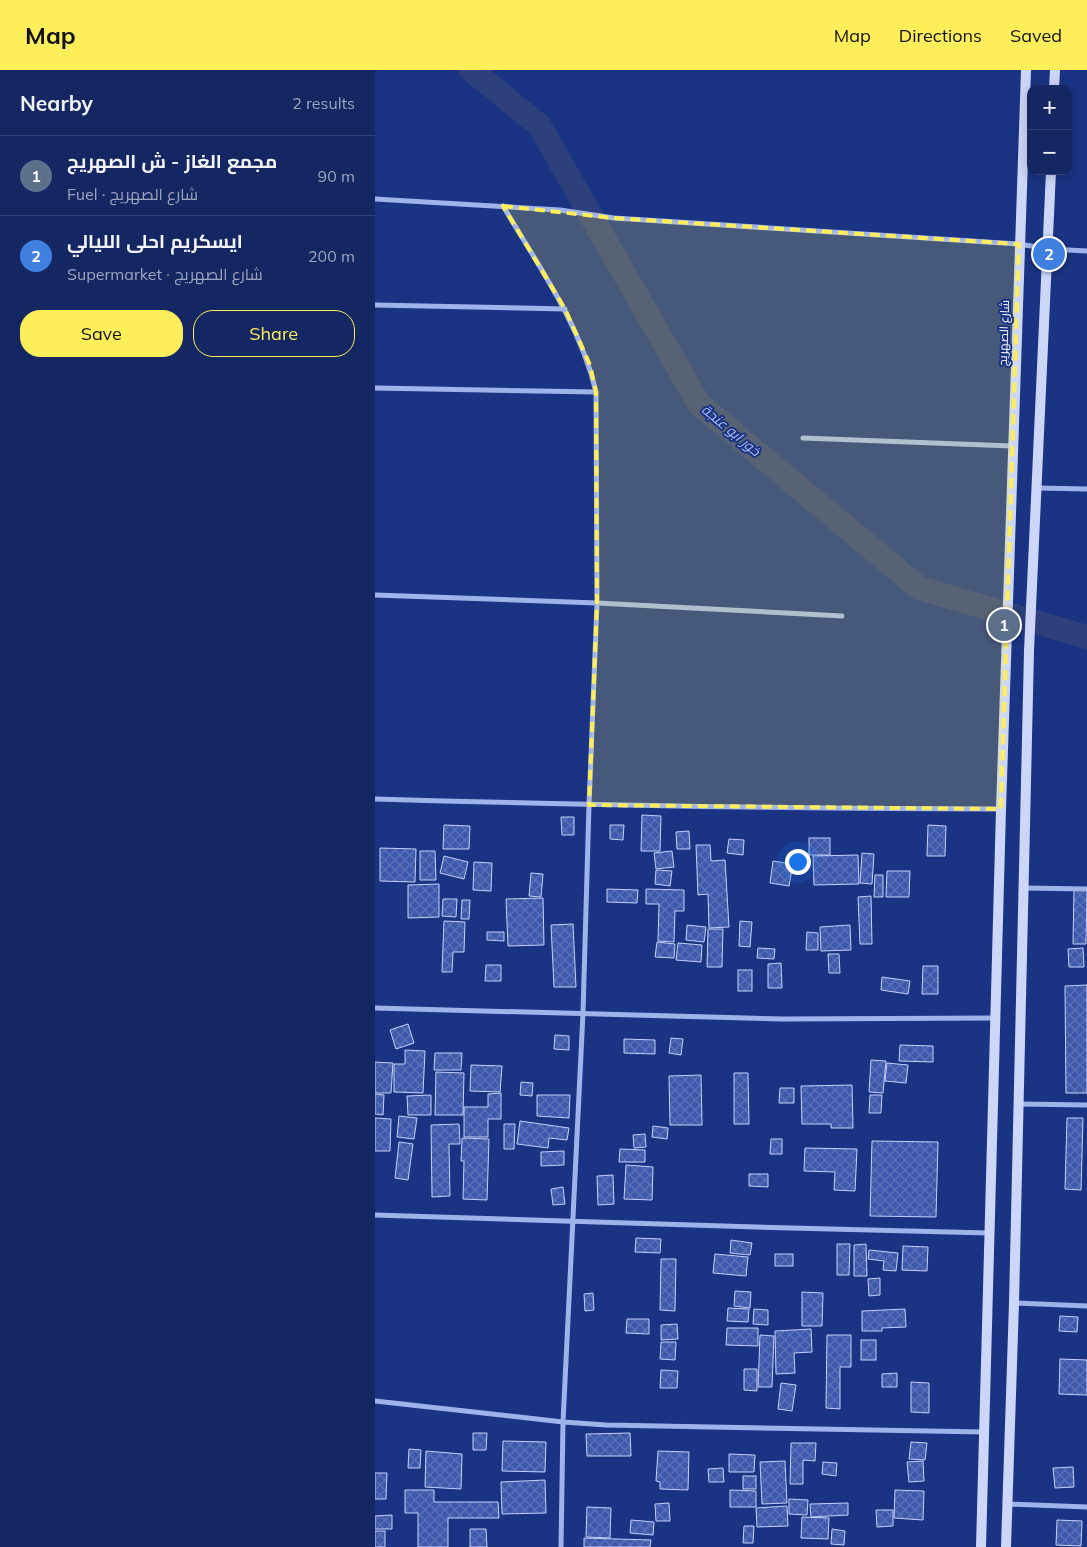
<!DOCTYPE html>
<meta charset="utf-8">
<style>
body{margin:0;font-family:Mulish,Cairo,sans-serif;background:#1d2f68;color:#f1f3f6}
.controls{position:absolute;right:15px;top:15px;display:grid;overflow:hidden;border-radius:10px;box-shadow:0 2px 12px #0003}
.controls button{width:45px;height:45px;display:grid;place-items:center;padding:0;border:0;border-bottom:1px solid #347;background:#142762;color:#f1f3f6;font:25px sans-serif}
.you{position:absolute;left:422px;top:791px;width:18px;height:18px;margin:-12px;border:4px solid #fff;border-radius:50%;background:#1a73e8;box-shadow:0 0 0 8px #1a73e833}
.badge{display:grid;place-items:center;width:32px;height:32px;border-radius:50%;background:#feee5a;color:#fff;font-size:16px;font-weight:700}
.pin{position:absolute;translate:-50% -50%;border:2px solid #fff;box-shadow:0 1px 5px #0006}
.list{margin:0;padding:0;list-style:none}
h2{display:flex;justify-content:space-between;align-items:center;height:65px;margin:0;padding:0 20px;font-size:21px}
h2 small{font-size:16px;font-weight:400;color:#9da5be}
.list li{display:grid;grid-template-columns:32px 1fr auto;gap:15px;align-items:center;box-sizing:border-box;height:80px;padding:0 20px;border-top:1px solid #347}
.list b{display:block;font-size:19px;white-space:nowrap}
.list p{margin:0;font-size:16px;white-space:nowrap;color:#9da5be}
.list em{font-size:16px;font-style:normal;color:#9da5be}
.actions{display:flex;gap:10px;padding:15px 20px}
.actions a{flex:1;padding:11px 0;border:1px solid #feee5a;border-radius:20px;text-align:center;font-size:18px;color:#feee5a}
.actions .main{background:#feee5a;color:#111}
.map{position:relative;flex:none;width:712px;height:1477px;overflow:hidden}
header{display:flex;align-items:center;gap:30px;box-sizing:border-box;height:70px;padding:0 25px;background:#feee5a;color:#111}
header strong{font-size:24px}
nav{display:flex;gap:28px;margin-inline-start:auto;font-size:18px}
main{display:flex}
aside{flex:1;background:#142762}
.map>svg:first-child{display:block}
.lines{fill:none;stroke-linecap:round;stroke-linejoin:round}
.canal{stroke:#2d407b;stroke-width:24}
.building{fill:url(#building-cross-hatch);stroke:#c4d1f8}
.street{stroke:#9fb3eb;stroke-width:5}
.secondary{stroke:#cbd6f8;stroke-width:10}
.marked{fill:#feee5a;fill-opacity:0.2;stroke:#feee5a;stroke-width:4;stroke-dasharray:10 6;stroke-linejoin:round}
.labels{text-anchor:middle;stroke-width:4;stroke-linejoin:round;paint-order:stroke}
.street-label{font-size:12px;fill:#fff;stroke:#1a3483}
.water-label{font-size:14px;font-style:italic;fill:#aabdf3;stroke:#1a3483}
</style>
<header>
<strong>Map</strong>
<nav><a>Map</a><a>Directions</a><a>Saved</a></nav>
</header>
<main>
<aside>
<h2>Nearby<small>2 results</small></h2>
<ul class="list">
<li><span class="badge" style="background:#5c6f8a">1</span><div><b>مجمع الغاز - ش الصهريج</b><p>Fuel · شارع الصهريج</p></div><em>90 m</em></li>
<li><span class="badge" style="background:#3f7fe0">2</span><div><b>ايسكريم احلى الليالي</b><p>Supermarket · شارع الصهريج</p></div><em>200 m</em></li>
</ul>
<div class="actions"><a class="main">Save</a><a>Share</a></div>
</aside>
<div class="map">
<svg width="712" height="1477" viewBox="0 0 712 1477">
<defs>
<pattern id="building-cross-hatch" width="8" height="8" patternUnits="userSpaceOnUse" patternTransform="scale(1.25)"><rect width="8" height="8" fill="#3e59ab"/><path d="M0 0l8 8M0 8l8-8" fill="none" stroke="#5b72b8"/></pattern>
</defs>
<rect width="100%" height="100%" fill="#1a3483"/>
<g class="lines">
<polyline class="canal" points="96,0 164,55 324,334 544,518 712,567"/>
</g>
<g class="building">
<polygon points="267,745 286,746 285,781 266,781"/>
<polygon points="186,747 199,747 199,765 187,765"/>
<polygon points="69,755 95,756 94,779 68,779"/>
<polygon points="235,755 249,755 248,770 235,769"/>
<polygon points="553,755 571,756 570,786 552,786"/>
<polygon points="314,761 315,779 302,779 301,762"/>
<rect x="434" y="768" width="21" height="17"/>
<polygon points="354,769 369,770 368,785 352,783"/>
<polygon points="321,775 335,775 336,791 350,790 354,857 334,858 333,824 323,825"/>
<polygon points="5,778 41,779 40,812 5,811"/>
<polygon points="45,781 60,781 61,810 45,810"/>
<polygon points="297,781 299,797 281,799 279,783"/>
<polygon points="487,783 499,784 497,814 485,813"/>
<polygon points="483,785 484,814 439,815 438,786"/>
<polygon points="69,786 93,792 89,809 65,803"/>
<polygon points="398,791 418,794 414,816 395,813"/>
<polygon points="99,792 117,793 116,821 98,820"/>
<polygon points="281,800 297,801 295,816 280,814"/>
<polygon points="512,801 535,801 534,827 511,827"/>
<polygon points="156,803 168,804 166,827 154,826"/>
<polygon points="500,805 508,805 508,827 499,827"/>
<polygon points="64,814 64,847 33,848 33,815"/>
<polygon points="232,819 263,820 262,833 232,832"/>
<polygon points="271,819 309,820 309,841 300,841 299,872 283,871 284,834 271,834"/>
<polygon points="699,819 712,820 711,874 698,874"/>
<polygon points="496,826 497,874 485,874 483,827"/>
<polygon points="168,828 169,875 133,876 131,829"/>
<polygon points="68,829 82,829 81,847 67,846"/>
<polygon points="87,830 95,830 94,849 86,849"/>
<polygon points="69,851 90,852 89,882 78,882 77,902 67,902"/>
<polygon points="365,851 377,852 375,877 364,876"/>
<polygon points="198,854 201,917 179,917 176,855"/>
<polygon points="312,855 331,857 329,872 311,870"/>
<polygon points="475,855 476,880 446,881 445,857"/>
<polygon points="333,859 348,859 347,897 332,897"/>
<polygon points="112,862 129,862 129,871 112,870"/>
<polygon points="432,862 443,863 443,880 431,880"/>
<polygon points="282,872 300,874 299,888 280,887"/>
<polygon points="303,873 327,875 326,892 301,890"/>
<polygon points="383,878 400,879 399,889 382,888"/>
<polygon points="708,878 709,897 694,897 693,879"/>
<polygon points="453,884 464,884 465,903 454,903"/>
<polygon points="406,893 407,918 393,918 393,894"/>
<polygon points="111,895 126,895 126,911 110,911"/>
<polygon points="548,896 563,896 563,924 547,924"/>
<rect x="363" y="900" width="14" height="21"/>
<polygon points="507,907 535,911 533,924 506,920"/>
<polygon points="712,915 712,1023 691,1023 690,916"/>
<polygon points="33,954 39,973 21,979 15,960"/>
<polygon points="180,965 194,966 194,980 179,979"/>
<polygon points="296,968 308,969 306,985 294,983"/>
<polygon points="249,969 280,970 280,984 249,983"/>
<polygon points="525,975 558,976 558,992 524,991"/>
<polygon points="30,980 50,981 48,1023 19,1022 19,994 30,994"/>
<polygon points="60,983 87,983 86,1000 59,1000"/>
<polygon points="496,990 511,991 508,1023 494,1022"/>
<polygon points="0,992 18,993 16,1023 0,1023"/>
<polygon points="512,993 533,995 531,1013 510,1011"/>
<polygon points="96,995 127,996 125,1022 95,1021"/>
<polygon points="61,1002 89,1003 88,1045 60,1045"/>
<polygon points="359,1003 373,1003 374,1054 359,1054"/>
<polygon points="326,1005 327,1055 295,1055 294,1006"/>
<polygon points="146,1012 158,1013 157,1026 145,1025"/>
<polygon points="477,1015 478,1058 456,1058 456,1054 427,1054 426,1016"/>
<polygon points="405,1018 419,1018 419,1033 404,1033"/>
<polygon points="126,1023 126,1049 113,1049 113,1067 89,1067 89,1037 113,1037 113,1024"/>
<polygon points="0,1024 9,1025 8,1045 0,1044"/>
<polygon points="56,1025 56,1045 33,1045 32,1026"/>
<polygon points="162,1025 195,1025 194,1048 162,1046"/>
<polygon points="495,1025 507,1025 506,1043 494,1043"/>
<polygon points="24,1046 42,1048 39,1069 22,1067"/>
<polygon points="0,1048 16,1049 15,1081 0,1081"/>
<polygon points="692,1048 708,1048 706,1120 690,1119"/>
<polygon points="145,1051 194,1058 192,1070 174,1068 173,1078 142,1074"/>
<polygon points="84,1054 85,1074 74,1074 75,1126 57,1127 56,1055"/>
<polygon points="129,1054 140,1054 139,1079 129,1079"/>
<polygon points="278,1056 293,1058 292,1069 277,1067"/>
<polygon points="270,1064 271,1077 259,1078 258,1065"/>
<polygon points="87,1068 114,1069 112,1130 88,1129 89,1091 86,1091"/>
<polygon points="396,1069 407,1069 407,1084 395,1084"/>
<polygon points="497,1071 563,1072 561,1147 495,1146"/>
<polygon points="24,1072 38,1074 33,1110 20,1108"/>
<polygon points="430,1078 482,1079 480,1121 459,1120 460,1102 429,1101"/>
<polygon points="245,1079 270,1080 270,1092 244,1092"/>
<polygon points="189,1081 189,1095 166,1096 166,1082"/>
<polygon points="251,1095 278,1097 277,1130 249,1129"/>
<polygon points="374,1104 393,1104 393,1117 374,1116"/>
<polygon points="238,1105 239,1134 223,1135 222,1106"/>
<polygon points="188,1117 190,1134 178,1135 176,1119"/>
<polygon points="261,1168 286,1169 285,1183 260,1182"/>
<polygon points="356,1170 377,1173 375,1185 355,1183"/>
<polygon points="462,1174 475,1174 474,1205 462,1205"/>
<polygon points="491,1174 492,1206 479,1206 479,1175"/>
<polygon points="528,1176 553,1177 552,1201 527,1200"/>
<polygon points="494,1180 523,1183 521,1201 508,1200 509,1191 493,1189"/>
<polygon points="340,1184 373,1187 371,1206 338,1203"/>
<rect x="400" y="1184" width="18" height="12"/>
<polygon points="286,1189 301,1189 300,1241 285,1240"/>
<polygon points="505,1208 505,1225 494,1226 493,1209"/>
<polygon points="360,1221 376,1222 375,1238 359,1236"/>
<polygon points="427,1222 448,1223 447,1256 427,1256"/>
<polygon points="218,1223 219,1240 210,1241 209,1224"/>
<polygon points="353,1238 374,1239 373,1252 352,1251"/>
<polygon points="379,1239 393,1240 393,1255 378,1254"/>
<polygon points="530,1239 531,1257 507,1258 507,1261 487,1261 487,1241"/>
<polygon points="685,1246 703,1247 702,1262 684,1261"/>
<polygon points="252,1249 274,1249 274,1264 251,1263"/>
<polygon points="302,1254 303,1269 286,1270 286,1255"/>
<polygon points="352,1258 383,1258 383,1276 351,1275"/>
<polygon points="436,1259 437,1282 419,1283 420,1303 401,1304 400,1261"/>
<polygon points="385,1265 399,1266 397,1317 383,1317"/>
<polygon points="452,1265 476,1265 476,1297 465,1297 465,1339 451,1338"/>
<rect x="486" y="1270" width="15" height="20"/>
<polygon points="286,1272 301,1272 300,1290 285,1289"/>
<polygon points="685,1289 712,1290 712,1325 684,1324"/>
<polygon points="369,1299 382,1299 382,1321 369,1320"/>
<polygon points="286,1300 303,1301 302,1318 285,1318"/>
<polygon points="522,1303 522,1317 507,1317 507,1304"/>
<polygon points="536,1312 554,1313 554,1343 536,1342"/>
<polygon points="406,1313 421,1315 417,1341 403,1339"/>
<polygon points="98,1363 112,1363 111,1380 98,1380"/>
<polygon points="255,1363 256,1386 212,1386 211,1364"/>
<polygon points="128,1371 171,1372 170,1402 127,1401"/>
<polygon points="536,1372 552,1373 550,1390 534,1389"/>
<polygon points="416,1373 441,1373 440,1391 428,1390 428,1414 415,1414"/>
<polygon points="34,1379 46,1380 45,1398 33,1398"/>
<polygon points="51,1381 87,1384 86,1419 50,1417"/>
<polygon points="283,1381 314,1382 313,1420 285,1419 285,1412 281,1411"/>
<polygon points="354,1384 380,1385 379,1402 354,1402"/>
<polygon points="410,1391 412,1433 387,1434 385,1392"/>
<polygon points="548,1391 549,1411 534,1412 532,1392"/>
<polygon points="448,1392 462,1393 461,1406 447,1404"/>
<polygon points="698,1397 699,1417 680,1418 678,1398"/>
<polygon points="348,1398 349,1412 334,1412 333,1399"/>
<polygon points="0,1403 12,1403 11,1429 0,1429"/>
<rect x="368" y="1406" width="13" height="13"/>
<polygon points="170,1410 171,1443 127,1444 126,1412"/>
<polygon points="30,1420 59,1420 59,1432 123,1432 124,1448 73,1448 73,1477 43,1477 43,1443 30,1443"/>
<polygon points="355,1420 381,1421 381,1437 355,1437"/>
<polygon points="520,1420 549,1421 548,1450 519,1448"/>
<polygon points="414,1429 433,1430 432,1445 414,1444"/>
<polygon points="294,1433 295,1451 281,1451 280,1434"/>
<polygon points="473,1433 473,1445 436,1447 435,1434"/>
<polygon points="412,1436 413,1456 382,1457 381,1438"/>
<polygon points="212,1437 236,1438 235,1468 211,1467"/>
<polygon points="501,1440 518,1440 518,1456 502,1457"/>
<polygon points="17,1445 17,1459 0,1459 0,1446"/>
<polygon points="427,1447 454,1448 453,1469 426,1468"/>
<polygon points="256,1450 279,1452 278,1465 255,1463"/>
<polygon points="682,1450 707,1451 706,1476 681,1475"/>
<polygon points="369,1456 379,1456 378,1473 368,1473"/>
<polygon points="95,1459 111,1459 112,1477 95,1477"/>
<polygon points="457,1459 470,1461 469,1475 456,1474"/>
<rect x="0" y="1461" width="10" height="16"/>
<polygon points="209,1468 276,1470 275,1477 209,1477"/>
</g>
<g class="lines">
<g class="street">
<polyline points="0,129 185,140 239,148 644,174 674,179 712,181"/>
<path d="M128,136C163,195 205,254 221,322L222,533L214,735L208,943L188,1352L186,1477"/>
<polyline points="0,235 190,239"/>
<polyline points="0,318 221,322"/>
<polyline points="428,368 637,376"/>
<polyline points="663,418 712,419"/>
<polyline points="0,525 222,533 467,546"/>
<path d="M0,729C209,735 417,739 626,739"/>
<polyline points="649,818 712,819"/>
<polyline points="0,938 407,949 621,948"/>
<polyline points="644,1034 712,1035"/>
<polyline points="0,1145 381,1157 613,1163"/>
<polyline points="639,1233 712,1236"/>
<polyline points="0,1331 188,1352 231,1355 609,1362"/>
<polyline points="632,1434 712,1437"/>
</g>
<g class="secondary">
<polyline points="679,19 680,0"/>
<polyline points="606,1477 626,739 651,0"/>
<polyline points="631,1477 639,1233 654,581 676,101"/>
</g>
</g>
<path class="marked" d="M128,136L239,148L644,174L626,739L214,735L222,533L221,322L215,295L190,239Z"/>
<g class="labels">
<g class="street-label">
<text transform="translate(629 263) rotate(-88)" y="4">شارع الصهريج</text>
</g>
<g class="water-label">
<text transform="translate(356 360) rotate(40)" y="5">خور ابو عنجة</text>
</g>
</g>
</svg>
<div class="controls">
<button>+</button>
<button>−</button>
</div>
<div class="you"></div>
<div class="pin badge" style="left:629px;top:555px;background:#5c6f8a">1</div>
<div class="pin badge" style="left:674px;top:184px;background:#3f7fe0">2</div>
</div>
</main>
